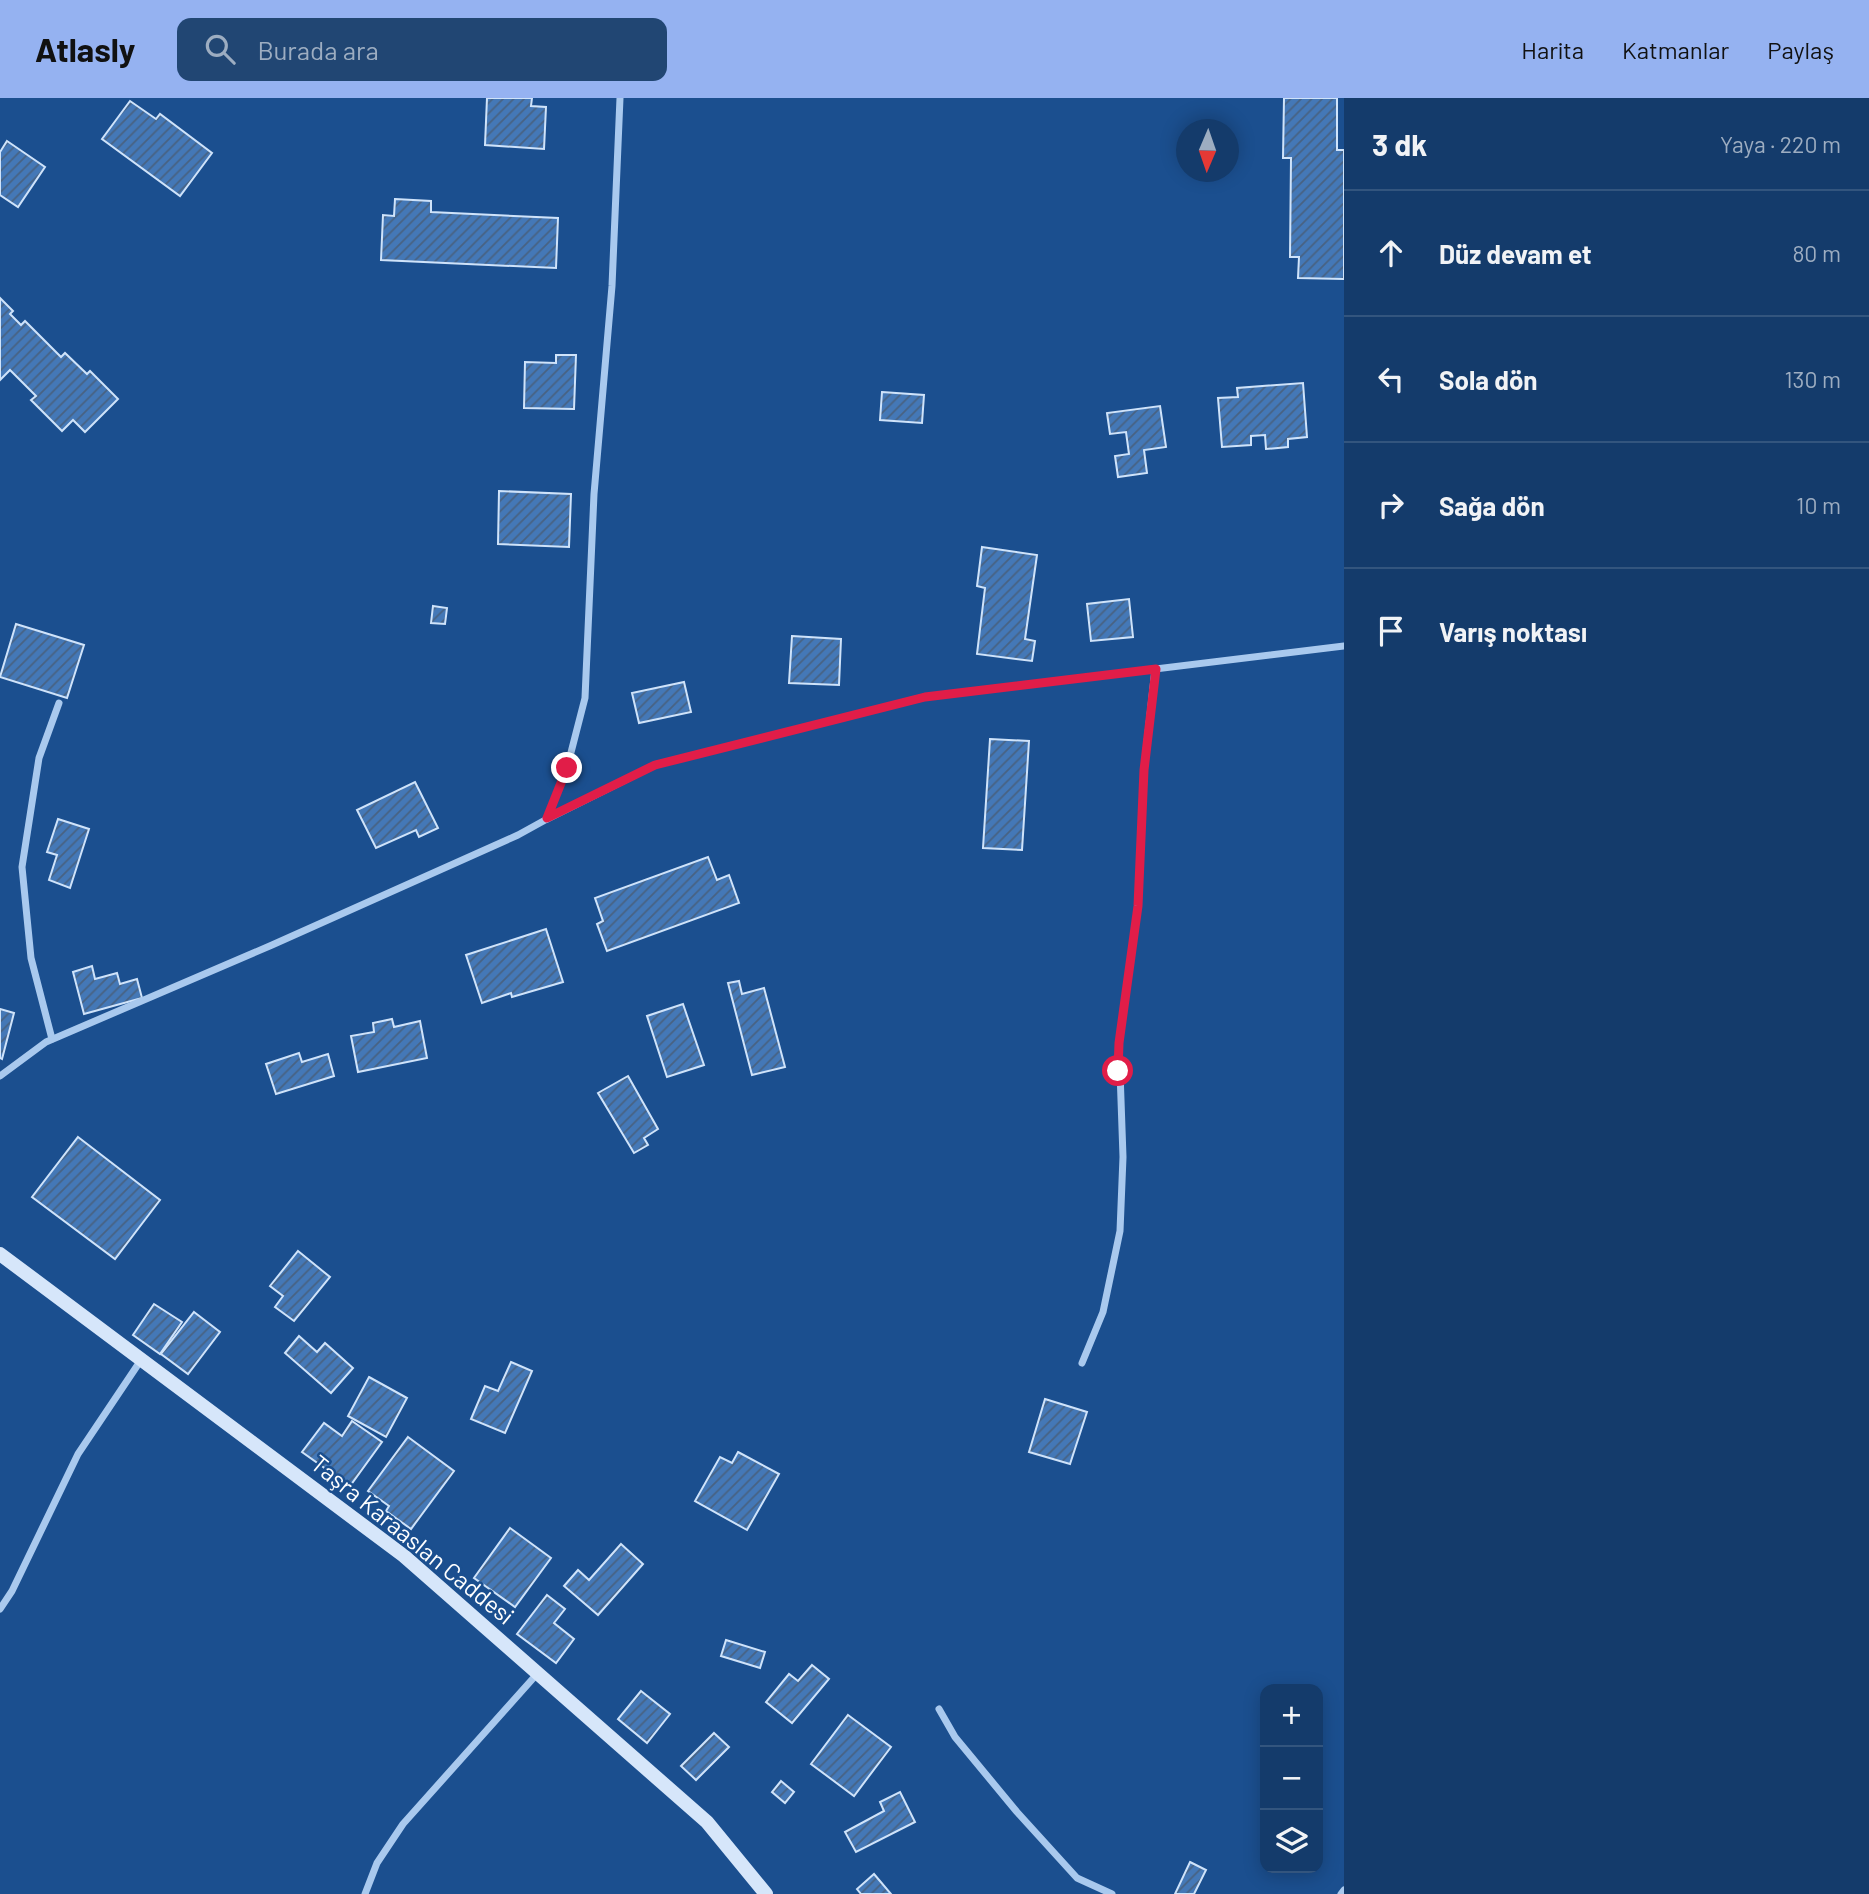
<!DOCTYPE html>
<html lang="tr">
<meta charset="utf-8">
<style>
body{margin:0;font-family:Barlow,sans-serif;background:#214673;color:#f1f3f6}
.controls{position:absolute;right:21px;bottom:21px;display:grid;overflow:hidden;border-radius:14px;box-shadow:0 4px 18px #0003}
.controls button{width:63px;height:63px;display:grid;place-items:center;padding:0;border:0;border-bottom:2px solid #33557e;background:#143b6b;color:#f1f3f6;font:35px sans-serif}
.compass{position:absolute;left:1176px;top:21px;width:63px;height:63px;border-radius:50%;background:#143b6b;box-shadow:0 4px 18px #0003;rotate:182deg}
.stop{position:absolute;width:21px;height:21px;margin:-16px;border:5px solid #e11d48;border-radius:50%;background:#fff}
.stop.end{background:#e11d48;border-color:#fff;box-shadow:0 2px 7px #0008}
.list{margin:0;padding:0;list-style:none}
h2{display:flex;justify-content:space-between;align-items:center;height:91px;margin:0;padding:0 28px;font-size:30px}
h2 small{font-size:23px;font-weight:400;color:#9dadc1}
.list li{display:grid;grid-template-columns:46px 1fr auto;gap:21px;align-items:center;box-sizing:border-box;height:126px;padding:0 28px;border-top:2px solid #33557e}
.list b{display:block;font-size:26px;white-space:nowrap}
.list em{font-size:23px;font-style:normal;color:#9dadc1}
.icon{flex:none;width:38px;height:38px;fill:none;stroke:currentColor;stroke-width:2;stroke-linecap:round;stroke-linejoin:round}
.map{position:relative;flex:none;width:1344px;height:1796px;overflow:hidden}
header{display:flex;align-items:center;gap:42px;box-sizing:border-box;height:98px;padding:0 35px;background:#95b2f1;color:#111}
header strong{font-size:33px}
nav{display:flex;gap:38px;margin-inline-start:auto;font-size:24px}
.search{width:490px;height:63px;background:#214673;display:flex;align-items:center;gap:18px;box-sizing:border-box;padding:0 24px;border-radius:14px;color:#9dadc1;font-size:26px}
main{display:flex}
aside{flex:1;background:#143b6b}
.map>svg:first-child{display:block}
.building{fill:url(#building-hatch);stroke:#cfe3fa;stroke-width:2}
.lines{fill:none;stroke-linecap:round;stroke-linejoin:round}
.street{stroke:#a9c9ee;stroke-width:7}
.secondary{stroke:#d6e6fa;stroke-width:14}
.route{stroke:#e11d48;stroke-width:9}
.labels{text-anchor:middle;stroke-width:5;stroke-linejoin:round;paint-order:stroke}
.street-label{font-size:24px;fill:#fff;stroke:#1b4f8f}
</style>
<header>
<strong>Atlasly</strong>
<div class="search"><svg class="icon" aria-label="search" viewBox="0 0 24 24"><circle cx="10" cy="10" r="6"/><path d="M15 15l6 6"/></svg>Burada ara</div>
<nav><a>Harita</a><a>Katmanlar</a><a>Paylaş</a></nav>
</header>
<main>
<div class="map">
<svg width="1344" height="1796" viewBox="0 0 1344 1796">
<defs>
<pattern id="building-hatch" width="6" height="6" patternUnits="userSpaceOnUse" patternTransform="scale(1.75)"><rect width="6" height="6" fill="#4478b7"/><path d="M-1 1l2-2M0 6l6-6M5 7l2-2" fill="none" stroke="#486282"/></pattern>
</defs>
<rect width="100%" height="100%" fill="#1b4f8f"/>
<g class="building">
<polygon points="487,0 532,0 531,8 546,9 544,51 485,47"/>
<polygon points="1284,0 1337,0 1337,52 1344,52 1344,181 1298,180 1299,159 1290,159 1291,60 1283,60"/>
<polygon points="130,3 156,21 160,16 212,55 180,98 102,41"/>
<polygon points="7,43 45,69 18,109 0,97 0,54"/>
<polygon points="395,101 431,103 431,114 558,120 556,170 381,162 383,117 394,118"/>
<polygon points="0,200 13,213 10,216 21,227 25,223 61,259 65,255 87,276 90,273 118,301 85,334 73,322 62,333 31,302 36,298 10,272 0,282"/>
<polygon points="556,257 576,257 574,311 524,310 525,264 556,265"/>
<polygon points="1303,285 1307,339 1288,341 1288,349 1266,351 1265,337 1251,338 1251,347 1222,349 1218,300 1238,299 1237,290"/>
<polygon points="882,294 924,297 922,325 880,322"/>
<polygon points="1160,308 1166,349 1144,352 1147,375 1118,379 1115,358 1129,356 1126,334 1110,336 1107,315"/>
<polygon points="499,393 571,396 569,449 498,446"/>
<polygon points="982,449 1037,457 1025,541 1035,543 1032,563 977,556 985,490 977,488"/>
<polygon points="1129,501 1133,539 1091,543 1087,506"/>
<polygon points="433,508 447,510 445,526 431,525"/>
<polygon points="16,526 84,547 67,600 0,579"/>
<polygon points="792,538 841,541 839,587 789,585"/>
<polygon points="684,584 691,614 639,625 632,595"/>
<polygon points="990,641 1029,643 1022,752 983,750"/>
<polygon points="415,684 438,730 419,739 416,732 376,750 357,712"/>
<polygon points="58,721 89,731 70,790 49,782 57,757 47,754"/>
<polygon points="708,759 717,782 729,777 739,805 607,853 597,826 603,823 595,800"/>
<polygon points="546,831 563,884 512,899 511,895 482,905 466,857"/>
<polygon points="92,868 95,881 117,875 120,886 137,881 142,900 84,916 73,874"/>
<polygon points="739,883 742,896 764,890 785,969 752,977 728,885"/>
<polygon points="683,906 704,967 667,979 647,918"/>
<polygon points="0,911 14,915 2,961 0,960"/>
<polygon points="392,921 394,929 420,923 427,960 358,974 351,938 374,934 373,925"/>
<polygon points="299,955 302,964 328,956 334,978 276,996 266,966"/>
<polygon points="628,978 658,1031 644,1040 648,1047 634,1055 598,995"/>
<polygon points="78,1039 160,1102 115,1161 32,1099"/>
<polygon points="298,1153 330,1179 294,1223 275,1209 283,1198 270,1188"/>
<polygon points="154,1206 182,1224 160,1256 133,1237"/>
<polygon points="194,1214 220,1234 188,1276 161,1256"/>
<polygon points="299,1238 317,1254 325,1245 353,1270 331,1295 285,1255"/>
<polygon points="511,1264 532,1273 505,1335 471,1321 485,1288 498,1293"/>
<polygon points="369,1279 407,1300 386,1339 348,1318"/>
<polygon points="1045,1301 1087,1314 1070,1366 1029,1354"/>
<polygon points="352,1323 382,1344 350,1388 302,1354 324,1325 342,1338"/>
<polygon points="408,1339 454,1373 411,1431 386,1413 389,1408 368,1393"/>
<polygon points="738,1354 779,1376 747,1432 695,1403 720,1359 732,1365"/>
<polygon points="510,1430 551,1460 515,1509 474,1480"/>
<polygon points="621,1446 643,1466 598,1517 564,1488 578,1472 589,1482"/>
<polygon points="547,1497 565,1511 554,1525 574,1541 556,1565 517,1536"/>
<polygon points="726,1542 765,1554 760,1570 721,1558"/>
<polygon points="812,1567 829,1581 792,1625 766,1604 789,1576 798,1583"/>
<polygon points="641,1593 670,1616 647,1645 618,1621"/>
<polygon points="848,1617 891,1649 854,1698 811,1666"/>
<polygon points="714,1635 729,1649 696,1682 681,1668"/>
<polygon points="781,1683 794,1694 785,1705 772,1694"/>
<polygon points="900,1694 915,1724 856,1754 845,1734 884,1713 880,1704"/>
<polygon points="1190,1764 1206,1772 1194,1796 1175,1796"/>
<polygon points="874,1776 891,1796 861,1796 857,1791"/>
</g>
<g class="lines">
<g class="street">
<polyline points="547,721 655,667 925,599 1344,548"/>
<polyline points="52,941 31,860 22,769 39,660 59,605"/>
<polyline points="0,978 46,944 272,847 518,737 547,721 567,670 585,600 594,396 612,188 620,0"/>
<polyline points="1082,1265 1103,1214 1120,1133 1123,1059 1119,945 1138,808 1144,672 1155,571"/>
<polyline points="0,1511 12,1493 78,1356 141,1262"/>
<polyline points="939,1611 955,1639 1017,1714 1077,1780 1112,1796"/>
<polyline points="365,1796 377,1765 403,1726 537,1576"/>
<polyline points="1341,1796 1344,1792"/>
</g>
<polyline class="secondary" points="0,1156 404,1458 707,1724 766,1796"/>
</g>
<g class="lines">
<polyline class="route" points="567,670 547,720 655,667 925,599 1156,571 1144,672 1138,808 1119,945 1118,973"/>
</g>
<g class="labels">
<g class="street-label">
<text transform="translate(412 1442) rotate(39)" y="8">Taşra Karaaslan Caddesi</text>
</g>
</g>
</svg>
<div class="controls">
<button>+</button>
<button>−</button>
<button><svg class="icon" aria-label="layers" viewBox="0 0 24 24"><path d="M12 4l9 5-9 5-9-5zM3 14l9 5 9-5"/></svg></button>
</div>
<svg class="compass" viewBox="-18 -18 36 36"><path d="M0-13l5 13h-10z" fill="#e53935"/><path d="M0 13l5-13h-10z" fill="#9dadc1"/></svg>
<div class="stop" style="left:1118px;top:973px"></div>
<div class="stop end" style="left:567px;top:670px"></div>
</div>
<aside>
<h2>3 dk<small>Yaya · 220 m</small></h2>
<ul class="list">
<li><svg class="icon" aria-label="ahead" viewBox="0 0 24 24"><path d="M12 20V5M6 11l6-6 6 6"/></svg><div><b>Düz devam et</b></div><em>80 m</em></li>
<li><svg class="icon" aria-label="left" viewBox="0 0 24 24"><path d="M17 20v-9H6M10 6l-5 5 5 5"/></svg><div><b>Sola dön</b></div><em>130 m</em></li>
<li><svg class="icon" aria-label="right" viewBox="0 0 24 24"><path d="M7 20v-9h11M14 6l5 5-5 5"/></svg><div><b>Sağa dön</b></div><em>10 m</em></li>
<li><svg class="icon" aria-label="arrive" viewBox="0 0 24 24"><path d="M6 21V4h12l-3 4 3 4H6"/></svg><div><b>Varış noktası</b></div></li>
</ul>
</aside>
</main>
